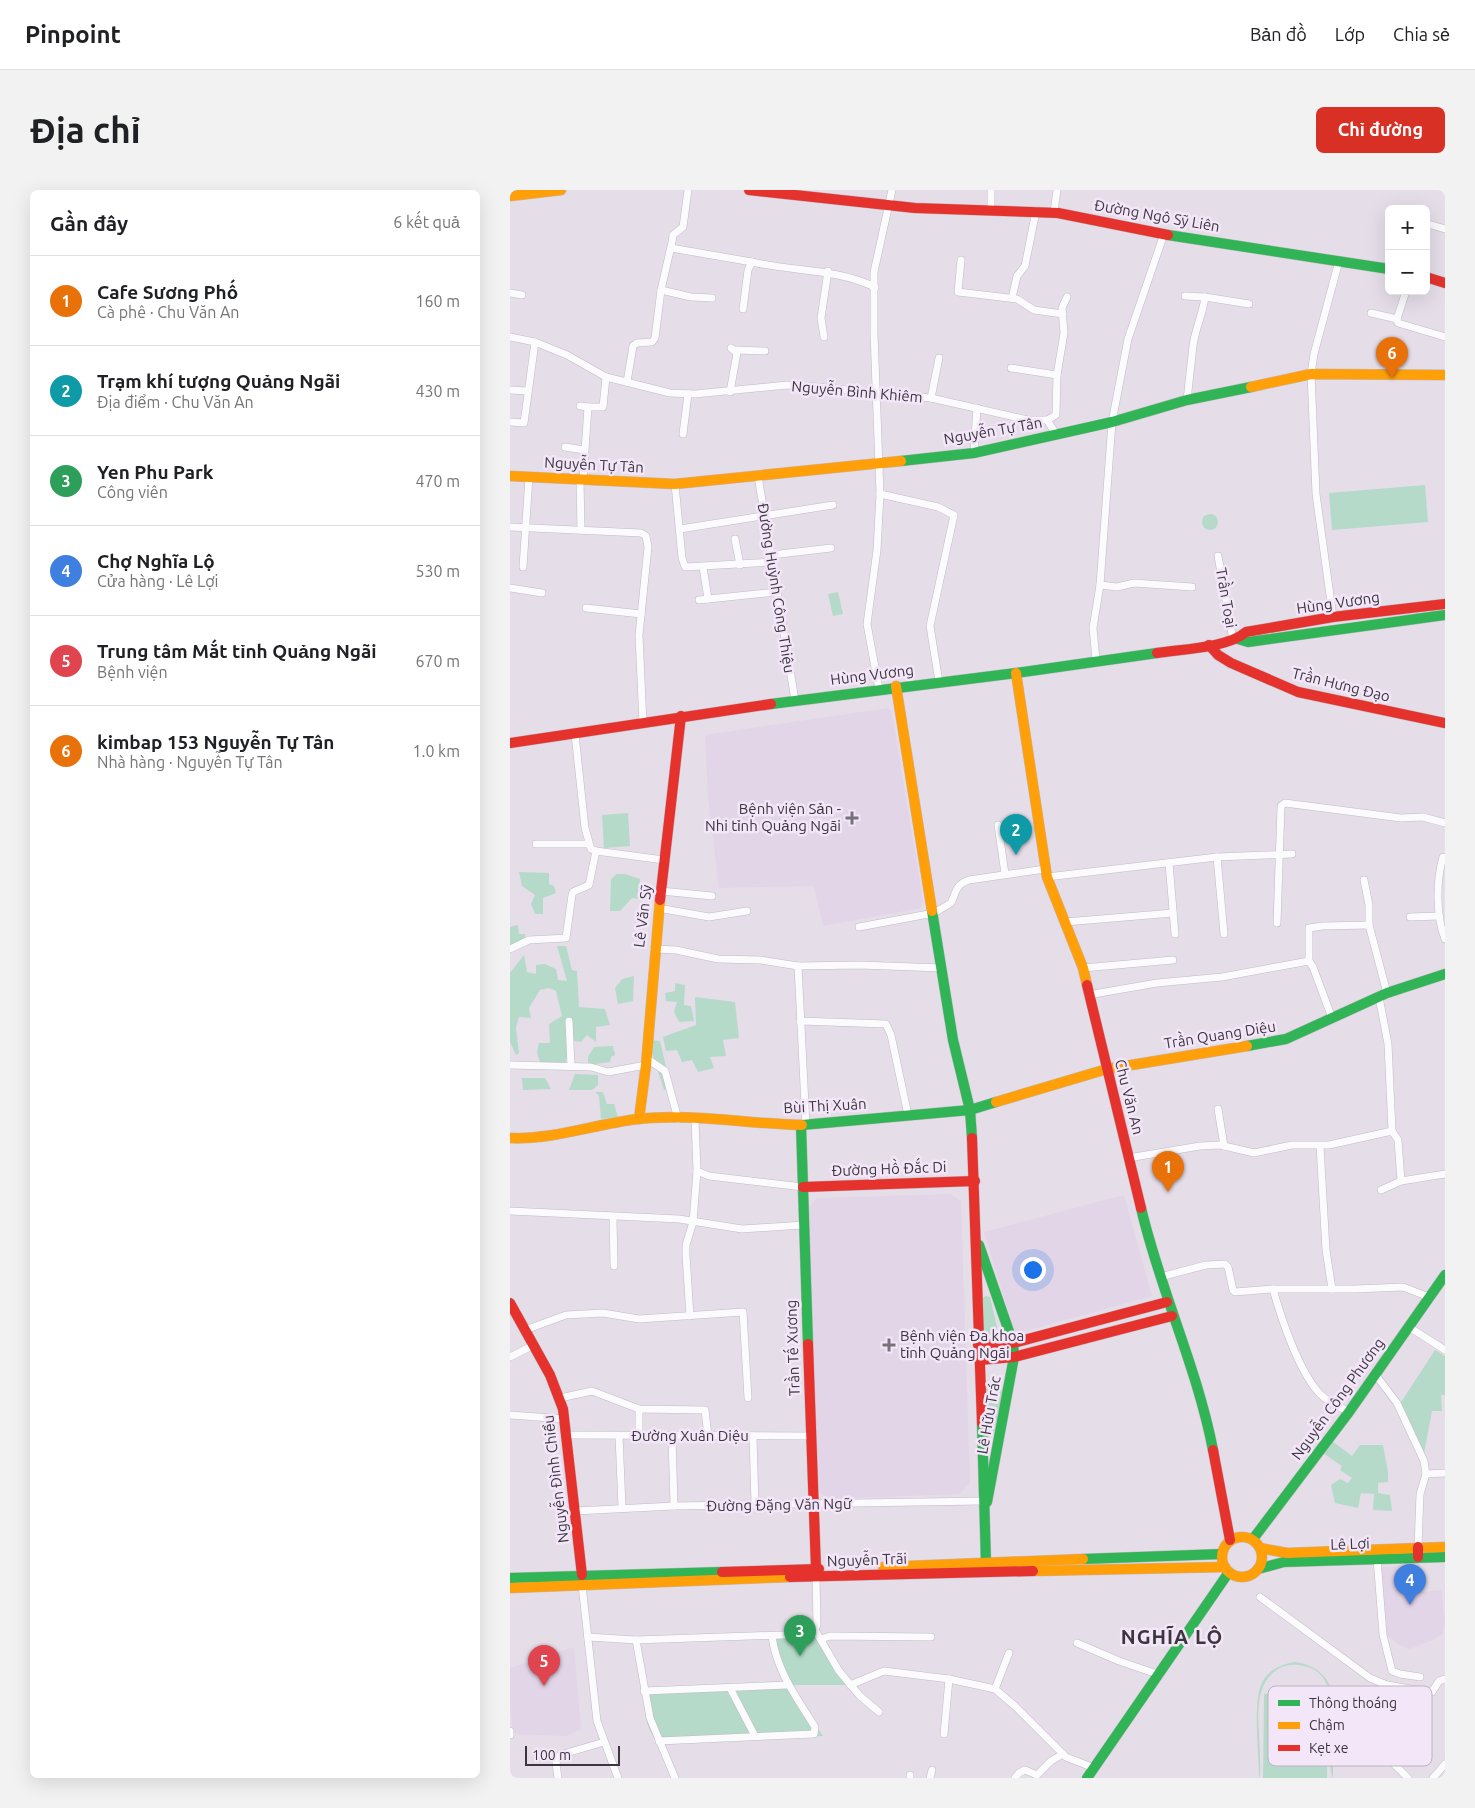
<!DOCTYPE html>
<html lang="vi">
<meta charset="utf-8">
<style>
body{margin:0;font-family:Ubuntu,sans-serif;background:#f2f2f2;color:#202124}
.controls{position:absolute;right:15px;top:15px;display:grid;overflow:hidden;border-radius:8px;box-shadow:0 5px 20px #0002}
.controls button{width:45px;height:45px;display:grid;place-items:center;padding:0;border:0;border-bottom:1px solid #e0e0e0;background:#fff;color:#202124;font:25px sans-serif}
.scale{position:absolute;left:15px;bottom:12px;width:95px;box-sizing:border-box;padding-left:5px;border:2px solid #3c373e;border-top:0;font-size:14px;line-height:18px;white-space:nowrap;color:#3c373e;-webkit-text-stroke:4px #f4e6f9;paint-order:stroke}
.you{position:absolute;left:522px;top:1079px;width:18px;height:18px;margin:-12px;border:4px solid #fff;border-radius:50%;background:#1a73e8;box-shadow:0 0 0 8px #1a73e833}
.badge{display:grid;place-items:center;width:32px;height:32px;border-radius:50%;background:#d93025;color:#fff;font-size:16px;font-weight:700}
.pin{position:absolute;translate:-50% -41px;filter:drop-shadow(0 1px 2px #0008)}
.pin::after{content:'';position:absolute;top:26px;width:18px;height:15px;background:inherit;clip-path:polygon(0 0,100% 0,50% 100%)}
.list{margin:0;padding:0;list-style:none}
h2{display:flex;justify-content:space-between;align-items:center;height:65px;margin:0;padding:0 20px;font-size:21px}
h2 small{font-size:16px;font-weight:400;color:#757577}
.list li{display:grid;grid-template-columns:32px 1fr auto;gap:15px;align-items:center;box-sizing:border-box;height:90px;padding:0 20px;border-top:1px solid #e0e0e0}
.list b{display:block;font-size:19px;white-space:nowrap}
.list p{margin:0;font-size:16px;white-space:nowrap;color:#757577}
.list em{font-size:16px;font-style:normal;color:#757577}
.map{position:relative;flex:none;width:935px;height:1588px;overflow:hidden;border-radius:8px}
header{display:flex;align-items:center;gap:30px;box-sizing:border-box;height:70px;padding:0 25px;background:#fff;border-bottom:1px solid #e0e0e0}
header strong{font-size:24px}
nav{display:flex;gap:28px;margin-inline-start:auto;font-size:18px}
.intro{display:flex;align-items:center;justify-content:space-between;box-sizing:border-box;height:120px;padding:0 30px}
h1{margin:0;font-size:35px}
.button{padding:12px 22px;border-radius:8px;background:#d93025;color:#fff;font-size:18px;font-weight:700}
main{display:flex;gap:30px;padding:0 30px}
aside{flex:1;background:#fff;border-radius:8px;box-shadow:0 5px 20px #0002}
.map>svg:first-child{display:block}
.built{fill:#e3d5e8}
.green{fill:#b6dac9}
.lines{fill:none;stroke-linecap:round;stroke-linejoin:round}
.street-casing{stroke:#c1bbc3;stroke-width:8}
.fast-casing{stroke:#c1bbc3;stroke-width:11}
.slow-casing{stroke:#c1bbc3;stroke-width:11}
.jam-casing{stroke:#c1bbc3;stroke-width:11}
.street{stroke:#fbfafc;stroke-width:7}
.fast{stroke:#30b455;stroke-width:10}
.slow{stroke:#ff9f0a;stroke-width:10}
.jam{stroke:#e5322d;stroke-width:10}
.poi-dot{fill:#77717a;stroke:#f4e6f9;stroke-width:2}
.labels{text-anchor:middle;stroke-width:5;stroke-linejoin:round;paint-order:stroke}
.street-label{font-size:15px;fill:#3c373e;stroke:#f4e6f9}
.poi-label{font-size:15px;fill:#3c373e;stroke:#f4e6f9;text-anchor:end}
.district-label{font-size:20px;font-weight:bold;letter-spacing:1px;fill:#3c373e;stroke:#f4e6f9}
.key{fill:#f4e6f9;stroke:#bdb2c1;stroke-width:1}
.key-label{font-size:14px;fill:#3c373e}
</style>
<header>
<strong>Pinpoint</strong>
<nav><a>Bản đồ</a><a>Lớp</a><a>Chia sẻ</a></nav>
</header>
<div class="intro"><h1>Địa chỉ</h1><a class="button">Chỉ đường</a></div>
<main>
<aside>
<h2>Gần đây<small>6 kết quả</small></h2>
<ul class="list">
<li><span class="badge" style="background:#e8710a">1</span><div><b>Cafe Sương Phố</b><p>Cà phê · Chu Văn An</p></div><em>160 m</em></li>
<li><span class="badge" style="background:#0f9aa8">2</span><div><b>Trạm khí tượng Quảng Ngãi</b><p>Địa điểm · Chu Văn An</p></div><em>430 m</em></li>
<li><span class="badge" style="background:#2e9e5b">3</span><div><b>Yen Phu Park</b><p>Công viên</p></div><em>470 m</em></li>
<li><span class="badge" style="background:#3f7fe0">4</span><div><b>Chợ Nghĩa Lộ</b><p>Cửa hàng · Lê Lợi</p></div><em>530 m</em></li>
<li><span class="badge" style="background:#e0444e">5</span><div><b>Trung tâm Mắt tỉnh Quảng Ngãi</b><p>Bệnh viện</p></div><em>670 m</em></li>
<li><span class="badge" style="background:#e8710a">6</span><div><b>kimbap 153 Nguyễn Tự Tân</b><p>Nhà hàng · Nguyễn Tự Tân</p></div><em>1.0 km</em></li>
</ul>
</aside>
<div class="map">
<svg width="935" height="1588" viewBox="0 0 935 1588">
<rect width="100%" height="100%" fill="#e5dde8"/>
<g class="built">
<polygon points="378,518 382,522 391,577 413,710 411,718 313,736 304,696 209,698 198,608 195,545"/>
<polygon points="440,1004 451,1011 460,1292 449,1304 318,1309 307,1300 299,1017 307,1008"/>
<polygon points="614,1005 642,1106 505,1144 474,1042"/>
<polygon points="909,1374 910,1402 931,1400 935,1433 933,1443 925,1449 900,1459 887,1454 869,1438 866,1378"/>
<polygon points="64,1457 71,1539 56,1546 3,1544 0,1513 0,1478"/>
</g>
<g class="green">
<polygon points="915,295 918,332 822,340 819,303"/>
<circle cx="700" cy="332" r="8"/>
<polygon points="328,402 333,424 323,426 318,404"/>
<polygon points="118,623 120,656 94,658 92,625"/>
<polygon points="9,682 39,683 39,694 44,696 46,703 33,708 33,724 25,724 21,714 25,705 12,696"/>
<polygon points="107,684 115,684 130,689 129,709 122,708 110,721 100,721 101,689"/>
<polygon points="8,735 9,744 15,744 16,751 0,758 0,737"/>
<polygon points="47,756 56,756 62,780 67,781 69,817 95,819 100,835 86,837 86,852 77,845 71,852 63,851 62,867 56,868 57,877 32,878 27,863 29,853 40,853 39,834 52,826 46,801 39,798 30,800 19,818 21,828 9,827 6,838 9,863 6,865 0,852 0,783 14,765 17,782 26,784 26,775 35,774 46,779 48,790 57,791"/>
<polygon points="124,786 123,811 108,814 105,798 112,789"/>
<polygon points="165,793 175,795 174,815 181,816 184,831 169,832 164,822 167,812 156,811 155,803 165,801"/>
<polygon points="185,807 225,812 229,848 213,850 216,866 200,867 204,878 188,882 182,870 172,872 167,860 156,861 153,847 186,835"/>
<polygon points="138,850 150,851 161,898 154,900"/>
<polygon points="103,856 105,865 101,867 100,872 86,874 86,880 78,878 78,867 84,857"/>
<polygon points="65,884 88,885 88,895 82,900 59,900"/>
<polygon points="12,888 35,888 41,899 13,900"/>
<polygon points="85,902 93,902 97,914 104,914 108,927 91,929 89,906"/>
<polygon points="476,1106 480,1107 487,1137 486,1142 482,1145 473,1143 472,1108"/>
<polygon points="925,1160 935,1166 935,1205 931,1205 932,1221 922,1221 913,1269 888,1217"/>
<polygon points="485,1192 491,1194 493,1199 484,1245 478,1248 476,1246 475,1196"/>
<polygon points="822,1251 842,1266 850,1255 873,1255 878,1282 878,1292 868,1293 868,1303 880,1305 882,1321 863,1320 864,1304 851,1303 848,1318 825,1313 821,1295 830,1289 838,1293 842,1288 830,1280 832,1276 813,1263"/>
<path d="M305,1440L340,1495H278L313,1546L149,1551C134,1541 135,1518 134,1501L277,1495L259,1454L262,1446Z"/>
<path d="M785,1472C799,1474 812,1480 819,1494C827,1513 823,1565 823,1588C811,1561 840,1485 794,1476C786,1474 776,1474 768,1479C740,1496 750,1538 750,1566C750,1573 751,1583 749,1588C749,1566 743,1513 751,1495C757,1480 770,1475 785,1472Z"/>
<polygon points="754,1504 818,1504 817,1588 753,1588"/>
</g>
<g class="lines">
<g class="street-casing">
<g id="street">
<polyline points="481,0 481,20"/>
<polyline points="544,22 547,0"/>
<polyline points="918,34 935,39"/>
<polyline points="161,58 242,72"/>
<polyline points="451,70 448,102 507,109 524,120 553,124"/>
<polyline points="151,100 181,107 202,108"/>
<polyline points="896,101 887,129 888,133 935,147"/>
<polyline points="0,103 12,105"/>
<polyline points="675,106 695,107 739,114"/>
<polyline points="502,108 507,86 515,76 526,21"/>
<path d="M233,119L238,80L242,72C285,82 323,78 365,97"/>
<polyline points="861,123 887,129"/>
<polyline points="0,147 25,152 57,165 96,187 160,203 185,204 277,195 297,196 421,208 518,230 537,230 546,244"/>
<polyline points="314,147 311,128 318,81"/>
<polyline points="225,160 255,161"/>
<polyline points="501,178 547,185"/>
<polyline points="117,192 123,156 127,153 142,152 145,148 151,100 162,52 163,45 173,37 178,0"/>
<polyline points="0,200 17,201"/>
<polyline points="220,202 227,163 221,158"/>
<polyline points="421,208 429,168"/>
<path d="M677,210C679,192 681,174 683,156C685,139 693,124 695,107"/>
<polyline points="70,216 78,217"/>
<polyline points="537,230 546,225 547,185 554,143 552,118 557,107"/>
<polyline points="0,232 14,233 25,152"/>
<polyline points="173,244 178,204"/>
<polyline points="55,257 74,260"/>
<polyline points="464,263 467,218"/>
<polyline points="248,286 285,510"/>
<polyline points="70,289 71,340"/>
<polyline points="73,289 78,217 93,217 96,187"/>
<polyline points="165,294 172,368 175,377 262,372"/>
<polyline points="370,304 428,317 444,325 420,436 429,492"/>
<polyline points="0,337 131,343 136,346 138,357 129,445 133,534"/>
<polyline points="170,339 323,315"/>
<polyline points="225,349 230,375"/>
<polyline points="261,365 321,358"/>
<polyline points="708,366 723,450"/>
<polyline points="13,377 19,287"/>
<polyline points="193,377 198,409"/>
<polyline points="590,395 607,397 624,393 682,397"/>
<polyline points="0,398 32,403"/>
<polyline points="189,410 267,402"/>
<polyline points="76,418 131,424"/>
<polyline points="823,427 806,304 801,184 804,164 829,71"/>
<polyline points="586,470 583,438 590,395 602,232 618,149 654,44"/>
<polyline points="369,499 357,434 367,360 370,304 364,143 364,82 382,0"/>
<polyline points="488,635 495,684"/>
<polyline points="26,654 78,654"/>
<polyline points="86,661 154,670"/>
<polyline points="707,667 714,744"/>
<path d="M933,667C926,691 926,726 935,749"/>
<polyline points="659,673 665,744"/>
<polyline points="537,687 707,667 782,664"/>
<polyline points="854,690 859,715 859,735 877,803"/>
<polyline points="151,701 202,706"/>
<polyline points="148,718 199,727 237,721"/>
<polyline points="900,727 929,726"/>
<polyline points="555,732 663,723"/>
<polyline points="767,733 771,616 775,613 891,628 913,627 935,633"/>
<path d="M349,737L424,723L441,713C447,701 445,695 459,690L535,679"/>
<polyline points="0,759 19,750 56,748 62,705 63,702 79,695 86,661 81,659 75,638 65,544"/>
<polyline points="144,759 166,760 208,769 250,770 288,776 350,775 431,778"/>
<polyline points="799,771 799,738 813,736 859,735"/>
<polyline points="288,776 296,935"/>
<polyline points="573,778 663,770"/>
<polyline points="578,805 647,793 712,787 799,771 803,777 822,828"/>
<polyline points="869,807 878,854 882,941"/>
<polyline points="59,831 61,876"/>
<polyline points="290,831 376,834 381,845 398,925"/>
<polyline points="136,868 155,881 168,929"/>
<polyline points="0,875 81,877 98,882 136,875"/>
<polyline points="708,919 714,956"/>
<polyline points="810,956 816,1060 822,1099"/>
<polyline points="618,968 690,956 710,955 744,963 782,955 819,955 882,941 888,950 891,991 935,984"/>
<polyline points="187,981 199,986 293,997"/>
<polyline points="871,1000 891,991"/>
<polyline points="0,1021 169,1029 232,1039 293,1035"/>
<polyline points="103,1027 104,1076"/>
<polyline points="650,1087 696,1075 715,1074 718,1077 723,1100 725,1102 763,1099 845,1099 893,1097 919,1107"/>
<path d="M763,1099C771,1128 789,1182 810,1204C818,1212 829,1217 839,1222"/>
<polyline points="180,1126 176,1065 176,1055 183,1032 187,981 185,929"/>
<polyline points="899,1137 935,1160"/>
<polyline points="15,1140 56,1125 93,1123 129,1129 233,1122 238,1208"/>
<polyline points="0,1167 24,1155"/>
<polyline points="865,1184 887,1213 914,1271 916,1284 910,1304 908,1357"/>
<polyline points="50,1208 82,1201 129,1219 195,1220 198,1246"/>
<polyline points="0,1225 55,1229"/>
<polyline points="57,1245 302,1246"/>
<polyline points="109,1246 112,1317"/>
<polyline points="129,1246 129,1219"/>
<polyline points="162,1246 164,1316"/>
<polyline points="243,1246 245,1315"/>
<polyline points="916,1284 935,1283"/>
<polyline points="65,1321 164,1316 473,1311"/>
<polyline points="867,1368 873,1445 882,1481 890,1484 910,1487"/>
<polyline points="72,1395 87,1531 108,1588"/>
<polyline points="750,1407 860,1488 877,1495 918,1502 922,1502 929,1491 935,1489"/>
<polyline points="305,1440 329,1481 350,1506 369,1522"/>
<polyline points="78,1447 126,1450 299,1444 305,1440 307,1435 306,1386"/>
<polyline points="311,1449 320,1446 421,1447"/>
<polyline points="126,1450 140,1528 165,1588"/>
<polyline points="567,1453 609,1471 650,1485"/>
<polyline points="340,1495 374,1481 439,1489 485,1499 506,1517 556,1567 584,1578"/>
<polyline points="877,1495 878,1561 884,1574 898,1588"/>
<polyline points="220,1498 245,1546"/>
<polyline points="485,1499 499,1463"/>
<polyline points="134,1501 278,1495"/>
<polyline points="0,1541 0,1545"/>
<polyline points="434,1544 439,1489"/>
<path d="M149,1551L304,1544L305,1537C287,1508 266,1480 262,1446"/>
<polyline points="400,1585 400,1588"/>
<polyline points="48,1588 46,1573 50,1565 94,1552"/>
<polyline points="420,1588 422,1580"/>
<polyline points="505,1588 509,1583 515,1580 527,1585 541,1571 553,1564"/>
<polyline points="923,1588 935,1574"/>
</g>
</g>
<g class="fast-casing">
<g id="fast">
<polyline points="658,45 879,79"/>
<polyline points="391,271 464,263 602,232 677,210 741,197"/>
<polyline points="728,449 738,452 935,425"/>
<polyline points="261,514 506,483 647,463"/>
<polyline points="422,721 443,850 460,920 462,948"/>
<polyline points="737,856 776,849 877,803 935,784"/>
<polyline points="291,935 298,1154"/>
<polyline points="292,935 460,920 486,912"/>
<path d="M631,1018C650,1100 687,1177 703,1260"/>
<polyline points="469,1055 503,1153 504,1167 477,1312"/>
<polyline points="472,1233 476,1374"/>
<polyline points="743,1349 839,1222 935,1085"/>
<polyline points="573,1369 712,1364"/>
<polyline points="748,1379 774,1372 935,1367"/>
<polyline points="72,1385 72,1395"/>
<polyline points="0,1388 212,1382"/>
<polyline points="577,1588 719,1382"/>
</g>
</g>
<g class="slow-casing">
<g id="slow">
<polyline points="0,6 51,0"/>
<polyline points="741,197 801,184 935,185"/>
<polyline points="0,286 165,294 391,271"/>
<polyline points="506,483 537,687 573,778 577,795"/>
<polyline points="386,496 422,721"/>
<polyline points="486,912 597,879 737,856"/>
<polyline points="129,929 136,875 150,710"/>
<path d="M0,948C43,950 85,934 128,929C179,923 240,934 292,935"/>
<circle cx="732" cy="1367" r="20"/>
<polyline points="750,1358 777,1363 935,1357"/>
<polyline points="476,1374 476,1381"/>
<polyline points="373,1377 573,1369"/>
<polyline points="306,1379 306,1386"/>
<polyline points="523,1381 715,1377"/>
<polyline points="0,1398 280,1387"/>
</g>
</g>
<g class="jam-casing">
<g id="jam">
<polyline points="239,0 405,18 548,23 658,45"/>
<polyline points="916,87 935,93"/>
<polyline points="699,455 708,465 721,473 788,502 935,533"/>
<path d="M647,463C671,459 718,458 736,442L823,427L935,414"/>
<polyline points="0,553 261,514"/>
<polyline points="150,710 171,526"/>
<polyline points="577,795 631,1018"/>
<polyline points="462,948 472,1233"/>
<polyline points="293,997 465,991"/>
<polyline points="0,1113 40,1185 53,1219 72,1385"/>
<polyline points="298,1154 306,1379"/>
<polyline points="468,1155 503,1153 657,1112"/>
<polyline points="469,1170 504,1167 662,1126"/>
<polyline points="703,1260 720,1350"/>
<polyline points="908,1357 908,1367"/>
<polyline points="212,1382 309,1379"/>
<polyline points="280,1387 523,1381"/>
</g>
</g>
<use href="#street" class="street"/>
<use href="#fast" class="fast"/>
<use href="#slow" class="slow"/>
<use href="#jam" class="jam"/>
</g>
<g class="poi-dot">
<path d="M339.5 620.5h5v5h5v5h-5v5h-5v-5h-5v-5h5z"/>
<path d="M376.5 1147.5h5v5h5v5h-5v5h-5v-5h-5v-5h5z"/>
</g>
<g class="labels">
<g class="street-label">
<text transform="translate(647 26) rotate(10)" y="5">Đường Ngô Sỹ Liên</text>
<text transform="translate(347 202) rotate(5)" y="5">Nguyễn Bình Khiêm</text>
<text transform="translate(483 241) rotate(-10)" y="5">Nguyễn Tự Tân</text>
<text transform="translate(84 275) rotate(3)" y="5">Nguyễn Tự Tân</text>
<text transform="translate(266 398) rotate(81)" y="5">Đường Huỳnh Công Thiệu</text>
<text transform="translate(716 408) rotate(80)" y="5">Trần Toại</text>
<text transform="translate(828 413) rotate(-8)" y="5">Hùng Vương</text>
<text transform="translate(362 485) rotate(-7)" y="5">Hùng Vương</text>
<text transform="translate(831 495) rotate(14)" y="5">Trần Hưng Đạo</text>
<text transform="translate(133 726) rotate(-83)" y="5">Lê Văn Sỹ</text>
<text transform="translate(710 845) rotate(-9)" y="5">Trần Quang Diệu</text>
<text transform="translate(619 907) rotate(76)" y="5">Chu Văn An</text>
<text transform="translate(315 916) rotate(-3)" y="5">Bùi Thị Xuân</text>
<text transform="translate(379 979) rotate(-2)" y="5">Đường Hồ Đắc Di</text>
<text transform="translate(283 1158) rotate(-92)" y="5">Trần Tế Xương</text>
<text transform="translate(828 1209) rotate(-54)" y="5">Nguyễn Công Phương</text>
<text transform="translate(479 1225) rotate(-80)" y="5">Lê Hữu Trác</text>
<text x="180" y="1251">Đường Xuân Diệu</text>
<text transform="translate(46 1289) rotate(-97)" y="5">Nguyễn Đình Chiểu</text>
<text transform="translate(269 1315) rotate(-1)" y="5">Đường Đặng Văn Ngữ</text>
<text transform="translate(840 1354) rotate(-2)" y="5">Lê Lợi</text>
<text transform="translate(357 1370) rotate(-2)" y="5">Nguyễn Trãi</text>
</g>
<g class="poi-label">
<text x="331" y="624">Bệnh viện Sản -<tspan x="331" dy="17">Nhi tỉnh Quảng Ngãi</tspan></text>
<text x="390" y="1151" text-anchor="start">Bệnh viện Đa khoa<tspan x="390" dy="17">tỉnh Quảng Ngãi</tspan></text>
</g>
<g class="district-label">
<text x="662" y="1454">NGHĨA LỘ</text>
</g>
</g>
<rect x="758" y="1496" width="164" height="80" rx="8" class="key"/>
<rect x="768" y="1510" width="22" height="6" fill="#30b455"/>
<rect x="768" y="1532" width="22" height="7" fill="#ff9f0a"/>
<rect x="768" y="1555" width="22" height="6" fill="#e5322d"/>
<g class="key-label">
<text x="799" y="1518">Thông thoáng</text>
<text x="799" y="1540">Chậm</text>
<text x="799" y="1563">Kẹt xe</text>
</g>
</svg>
<div class="controls">
<button>+</button>
<button>−</button>
</div>
<div class="scale">100 m</div>
<div class="you"></div>
<div class="pin badge" style="left:658px;top:1002px;background:#e8710a">1</div>
<div class="pin badge" style="left:506px;top:665px;background:#0f9aa8">2</div>
<div class="pin badge" style="left:290px;top:1466px;background:#2e9e5b">3</div>
<div class="pin badge" style="left:900px;top:1415px;background:#3f7fe0">4</div>
<div class="pin badge" style="left:34px;top:1496px;background:#e0444e">5</div>
<div class="pin badge" style="left:882px;top:188px;background:#e8710a">6</div>
</div>
</main>
